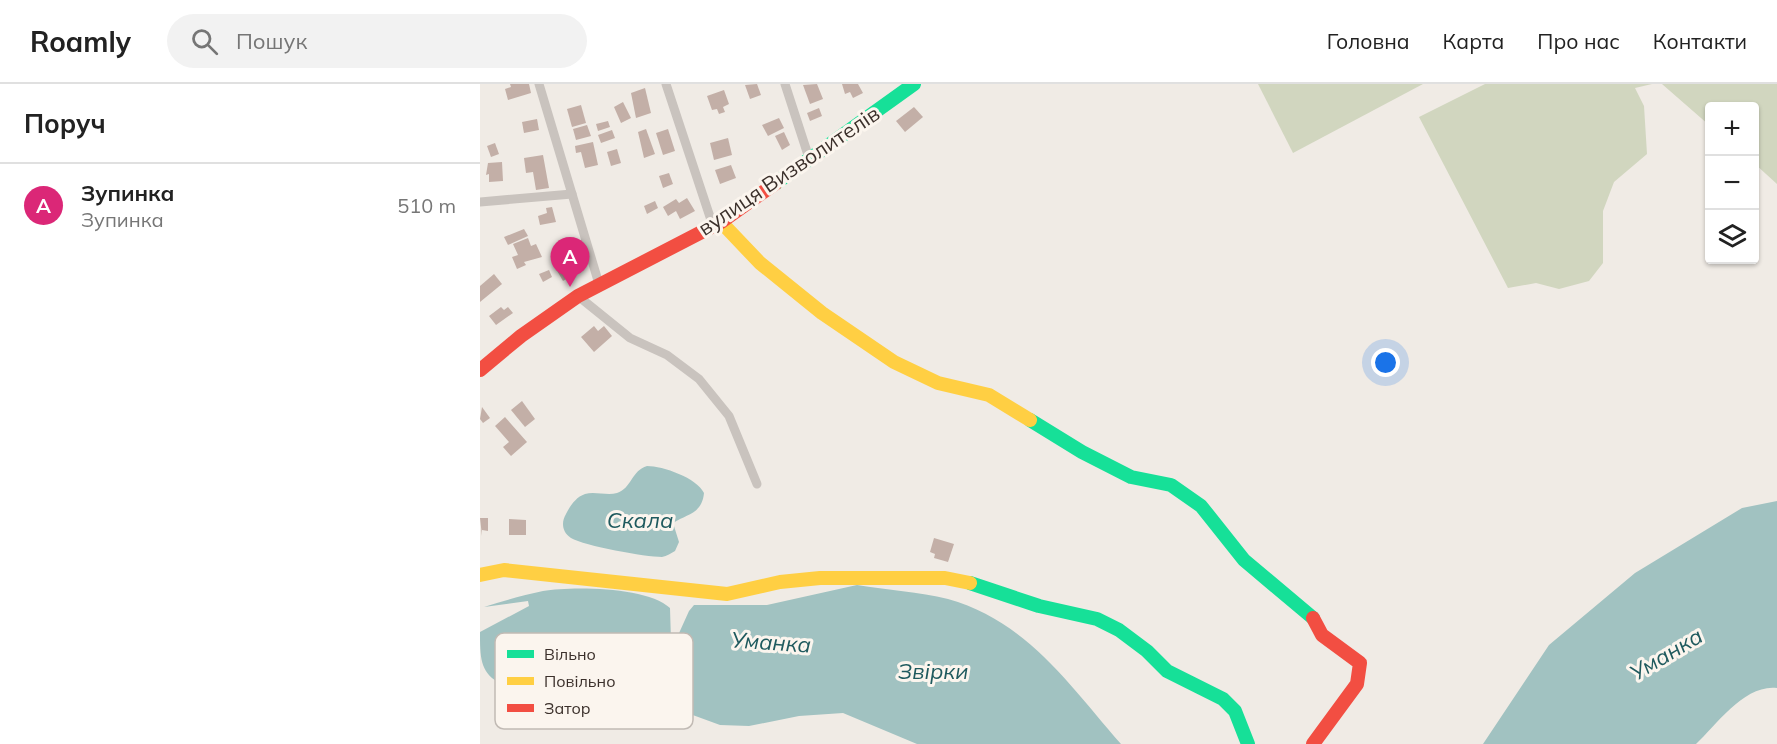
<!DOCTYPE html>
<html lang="uk">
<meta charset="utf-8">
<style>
body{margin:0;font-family:Mulish,sans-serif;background:#f2f2f2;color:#222}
.controls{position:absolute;right:18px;top:18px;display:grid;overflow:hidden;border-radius:6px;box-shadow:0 2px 4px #0004}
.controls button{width:54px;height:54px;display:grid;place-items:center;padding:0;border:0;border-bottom:2px solid #e0e0e0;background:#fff;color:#222;font:30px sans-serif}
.you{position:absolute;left:906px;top:279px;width:21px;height:21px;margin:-15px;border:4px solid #fff;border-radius:50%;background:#1a73e8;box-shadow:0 0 0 9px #1a73e833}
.badge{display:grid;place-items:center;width:39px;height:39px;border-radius:50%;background:#db2777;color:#fff;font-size:20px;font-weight:700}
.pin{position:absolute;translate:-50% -50px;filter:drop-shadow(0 2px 3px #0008)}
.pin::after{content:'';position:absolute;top:32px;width:21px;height:18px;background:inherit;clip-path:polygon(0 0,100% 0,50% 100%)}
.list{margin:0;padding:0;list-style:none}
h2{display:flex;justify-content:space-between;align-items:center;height:78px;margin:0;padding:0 24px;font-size:26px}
h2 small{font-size:20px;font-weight:400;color:#767676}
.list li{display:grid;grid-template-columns:39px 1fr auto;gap:18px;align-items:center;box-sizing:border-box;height:84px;padding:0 24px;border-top:2px solid #e0e0e0}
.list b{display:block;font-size:22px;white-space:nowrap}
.list p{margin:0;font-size:20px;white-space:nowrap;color:#767676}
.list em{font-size:20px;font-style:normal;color:#767676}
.icon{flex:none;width:33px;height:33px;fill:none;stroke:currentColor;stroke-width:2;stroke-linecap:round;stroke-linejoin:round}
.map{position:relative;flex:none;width:1297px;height:660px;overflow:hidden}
header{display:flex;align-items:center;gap:36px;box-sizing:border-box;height:84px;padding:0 30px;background:#fff;border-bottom:2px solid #e0e0e0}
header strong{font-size:28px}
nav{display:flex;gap:33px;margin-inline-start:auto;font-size:21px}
.search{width:420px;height:54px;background:#f2f2f2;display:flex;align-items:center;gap:15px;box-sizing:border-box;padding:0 21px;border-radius:33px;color:#767676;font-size:22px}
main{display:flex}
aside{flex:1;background:#fff}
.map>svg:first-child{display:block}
.green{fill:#d1d6bf}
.water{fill:#a1c2c1}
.building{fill:#c3afa7}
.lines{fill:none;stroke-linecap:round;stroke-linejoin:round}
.street{stroke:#c9c3be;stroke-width:9}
.fast{stroke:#16e098;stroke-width:14}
.slow{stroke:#ffcf43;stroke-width:14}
.jam{stroke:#f24e42;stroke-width:14}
.labels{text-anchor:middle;stroke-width:6;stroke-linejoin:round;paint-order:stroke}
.street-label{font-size:21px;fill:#3b302b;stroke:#fbf5ee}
.water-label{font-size:22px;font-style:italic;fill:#1f5a5e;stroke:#fbf5ee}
.key{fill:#fbf5ee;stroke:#c1bab4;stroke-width:1.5}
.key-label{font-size:16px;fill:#3b302b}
</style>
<header>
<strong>Roamly</strong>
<div class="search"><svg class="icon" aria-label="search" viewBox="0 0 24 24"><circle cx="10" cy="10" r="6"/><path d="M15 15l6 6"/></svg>Пошук</div>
<nav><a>Головна</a><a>Карта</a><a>Про нас</a><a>Контакти</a></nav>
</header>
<main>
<aside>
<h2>Поруч<small></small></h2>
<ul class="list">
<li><span class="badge">A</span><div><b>Зупинка</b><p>Зупинка</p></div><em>510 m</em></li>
</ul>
</aside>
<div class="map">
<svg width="1297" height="660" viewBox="0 0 1297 660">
<rect width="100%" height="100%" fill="#f0ebe5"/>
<g class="green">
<polygon points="778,0 943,0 813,69"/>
<polygon points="1005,0 1172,0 1155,4 1164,22 1167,70 1134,98 1123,127 1123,179 1109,197 1079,205 1056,199 1028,204 939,33"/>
<polygon points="1182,0 1297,0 1297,100 1275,80 1274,22 1230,22 1229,41"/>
</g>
<g class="water">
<path d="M167,382C183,382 217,394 224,409C222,430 207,430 193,439L199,458L195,467C191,469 187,472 182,473C166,473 104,462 91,454C82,448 81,438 86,430C90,422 96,413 105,410C115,407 127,412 137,409C151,405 152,386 167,382Z"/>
<path d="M1297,417V604C1265,600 1237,640 1216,660H1003L1069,561L1155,489L1262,424Z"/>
<path d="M377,501C407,506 439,508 468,515C547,537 590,602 641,660H437L363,629L319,632L269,642L240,641L139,604L77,607L64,604L57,597L58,581L47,573L39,575L25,595L18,598C0,588 0,572 0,548L49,522L48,517L4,523C23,517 43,511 63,507C93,502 168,503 190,524L191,557L195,558L209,527L214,521H287Z"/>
</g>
<g class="building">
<polygon points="30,0 49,0 51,9 28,16 25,5 31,3"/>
<polygon points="277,0 281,11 270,15 265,1"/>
<polygon points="337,0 343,15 330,20 323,1"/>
<polygon points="362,0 378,0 383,9 373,14 370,8 365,10"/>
<polygon points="165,4 171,29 156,34 151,9"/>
<polygon points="244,6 249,20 243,23 245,28 239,30 237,25 232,26 227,12"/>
<polygon points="143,18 151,34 141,39 134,23"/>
<polygon points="101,21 106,39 92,43 87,25"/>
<polygon points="434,23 443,33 425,48 416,37"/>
<polygon points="339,24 342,32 330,37 327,29"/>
<polygon points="299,34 304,44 288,52 282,41"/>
<polygon points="57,35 59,46 44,49 42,38"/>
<polygon points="128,37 130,43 118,47 116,40"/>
<polygon points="107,41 111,52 96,56 93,45"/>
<polygon points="166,45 175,70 164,74 158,48"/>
<polygon points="188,45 195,67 183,71 176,49"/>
<polygon points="132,46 135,54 121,59 118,51"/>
<polygon points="304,48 310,61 302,66 295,52"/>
<polygon points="248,54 252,71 234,76 230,59"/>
<polygon points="113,58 118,81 105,84 101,68 96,69 95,62"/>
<polygon points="15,59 19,70 11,73 7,62"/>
<polygon points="137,65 141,79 131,82 127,68"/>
<polygon points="63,71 69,104 56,106 53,88 46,89 44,74"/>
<polygon points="22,78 23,97 9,98 9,90 6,91 8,79"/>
<polygon points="251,81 256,94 240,100 235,86"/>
<polygon points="189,89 193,100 183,104 179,92"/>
<polygon points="207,114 215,127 200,135 196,127 188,132 183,123 196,115 199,119"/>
<polygon points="175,117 178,124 167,130 164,122"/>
<polygon points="72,123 76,138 60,141 58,132 67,129 66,124"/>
<polygon points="44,145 48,152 28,161 24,153"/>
<polygon points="48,154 51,162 56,160 62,173 44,178 46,181 37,185 32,173 38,171 33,160"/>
<polygon points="91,176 98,188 83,197 76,185"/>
<polygon points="69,186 72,193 63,198 59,190"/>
<polygon points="14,190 22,200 0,218 0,202"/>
<polygon points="21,223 24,226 28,223 33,229 16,241 9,232"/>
<polygon points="114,242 118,247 124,242 132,252 114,268 101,253"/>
<polygon points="42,317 55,335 45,343 31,326"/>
<polygon points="2,323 10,334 3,339 0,335"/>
<polygon points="25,333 47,358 31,372 23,363 29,358 15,342"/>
<polygon points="0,434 8,434 8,447 2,446 2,452"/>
<polygon points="29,435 46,436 46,451 29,451"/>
<polygon points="454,454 474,460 468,478 454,474 455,470 450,468"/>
</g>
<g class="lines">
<g class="street">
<polyline points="59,0 119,200"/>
<polyline points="186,0 233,142"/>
<polyline points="305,0 329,74"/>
<polyline points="0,118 92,110"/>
<polyline points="98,212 150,254 187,271 219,295 249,332 277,400"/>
</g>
<g class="fast">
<polyline points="296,99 434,0"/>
<polyline points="550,336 602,368 651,393 691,401 721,422 764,476 833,534"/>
<polyline points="490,499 559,522 617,535 639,546 667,567 687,587 743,615 755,627 768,660"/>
</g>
<g class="slow">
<polyline points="241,138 280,179 342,229 414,278 458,299 509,311 550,336"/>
<polyline points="0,491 24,486 247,510 300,498 340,494 465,494 490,499"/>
</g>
<g class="jam">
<polyline points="0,286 41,252 98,212 241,138 296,99"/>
<polyline points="833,660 877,600 880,579 842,551 833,534"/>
</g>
</g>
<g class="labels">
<g class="street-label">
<text transform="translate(309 87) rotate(-34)" y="7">вулиця Визволителів</text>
</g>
<g class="water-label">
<text x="160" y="444">Скала</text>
<text transform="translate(291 558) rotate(4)" y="8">Уманка</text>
<text transform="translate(1186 570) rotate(-31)" y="8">Уманка</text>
<text x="453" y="595">Звірки</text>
</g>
</g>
<rect x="15" y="549" width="198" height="96" rx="9" class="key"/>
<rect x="27" y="566" width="27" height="8" fill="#16e098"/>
<rect x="27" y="593" width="27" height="8" fill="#ffcf43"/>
<rect x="27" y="620" width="27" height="8" fill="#f24e42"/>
<g class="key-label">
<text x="64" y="576">Вільно</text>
<text x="64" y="603">Повільно</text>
<text x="64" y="630">Затор</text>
</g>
</svg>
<div class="controls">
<button>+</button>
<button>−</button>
<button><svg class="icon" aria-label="layers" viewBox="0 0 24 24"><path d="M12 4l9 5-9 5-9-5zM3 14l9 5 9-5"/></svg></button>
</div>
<div class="you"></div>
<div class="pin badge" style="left:90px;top:203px">A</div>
</div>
</main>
